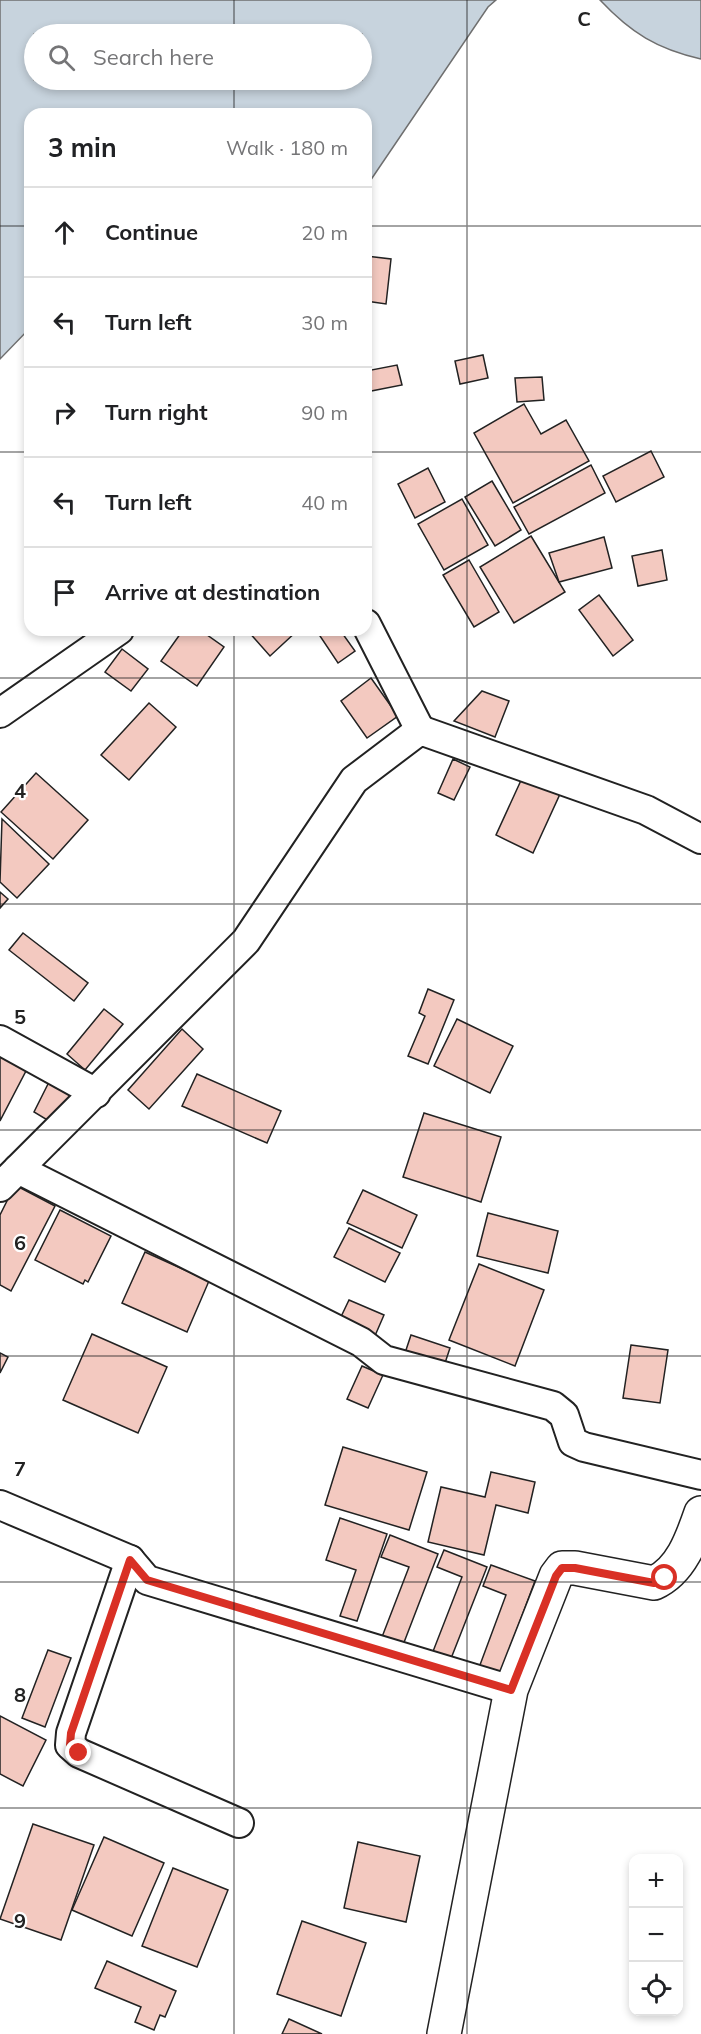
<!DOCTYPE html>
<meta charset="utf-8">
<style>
body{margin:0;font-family:Mulish,sans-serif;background:#f6f6f6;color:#202124}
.controls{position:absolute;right:18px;bottom:18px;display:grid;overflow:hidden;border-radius:12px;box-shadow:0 3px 9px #0003}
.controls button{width:54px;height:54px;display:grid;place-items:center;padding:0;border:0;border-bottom:2px solid #e0e0e0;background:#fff;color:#202124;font:30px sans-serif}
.stop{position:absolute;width:18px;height:18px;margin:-14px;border:4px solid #d93025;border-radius:50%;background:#fff}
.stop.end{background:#d93025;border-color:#fff;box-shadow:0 2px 6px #0008}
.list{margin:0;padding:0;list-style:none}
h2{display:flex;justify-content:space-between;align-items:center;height:78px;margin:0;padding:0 24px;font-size:26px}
h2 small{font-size:20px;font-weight:400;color:#757577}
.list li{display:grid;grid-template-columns:39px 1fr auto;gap:18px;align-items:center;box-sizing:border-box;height:90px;padding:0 24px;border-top:2px solid #e0e0e0}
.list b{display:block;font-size:22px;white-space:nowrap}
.list em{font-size:20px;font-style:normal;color:#757577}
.icon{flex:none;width:33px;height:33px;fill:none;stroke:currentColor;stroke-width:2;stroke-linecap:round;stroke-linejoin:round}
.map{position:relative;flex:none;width:701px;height:2034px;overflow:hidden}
.search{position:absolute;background:#fff;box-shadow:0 3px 9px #0003;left:24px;top:24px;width:348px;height:66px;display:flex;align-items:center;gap:15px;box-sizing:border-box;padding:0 21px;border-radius:33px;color:#757577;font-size:22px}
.panel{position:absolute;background:#fff;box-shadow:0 3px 9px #0003;left:24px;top:108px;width:348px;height:528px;border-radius:18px}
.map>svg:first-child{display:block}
.water{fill:#c7d3dd;stroke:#6f6f6f;stroke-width:1.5;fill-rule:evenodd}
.building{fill:#f3c9c0;stroke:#222;stroke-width:1.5}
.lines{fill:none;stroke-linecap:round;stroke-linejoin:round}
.minor-casing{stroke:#222;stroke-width:32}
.tertiary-casing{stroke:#222;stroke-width:36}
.minor{stroke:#fff;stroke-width:28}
.tertiary{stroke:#fff;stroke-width:33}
.route{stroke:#d93025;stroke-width:8}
.grid{fill:none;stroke:#222;stroke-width:1.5;stroke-opacity:0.55}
.grid-label{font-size:20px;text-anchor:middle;font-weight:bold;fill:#222;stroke:#fff;stroke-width:4.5;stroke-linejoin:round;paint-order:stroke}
</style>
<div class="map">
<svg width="701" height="2034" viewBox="0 0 701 2034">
<rect width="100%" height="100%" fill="#fff"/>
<g class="water">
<path d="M0,0H496L488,7L366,187V114H30V328L0,359ZM34,34H362V80H34Z"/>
<path d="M600,0H701V59C657,49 631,33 600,0Z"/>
</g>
<g class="building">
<polygon points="366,256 391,259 386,304 366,301"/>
<polygon points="483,355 488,378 460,384 455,361"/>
<polygon points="397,365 402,385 366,392 366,371"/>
<polygon points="542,377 544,400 517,402 515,378"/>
<polygon points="524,404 541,434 566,420 589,461 513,503 474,433"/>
<polygon points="651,451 664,477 616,502 603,476"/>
<polygon points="591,465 605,493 529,534 514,507"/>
<polygon points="428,468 445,502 415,518 398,484"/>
<polygon points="492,481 521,530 495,546 465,497"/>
<polygon points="462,499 488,545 444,570 418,524"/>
<polygon points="531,536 565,592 514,623 480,567"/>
<polygon points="604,537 612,568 559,582 549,553"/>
<polygon points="662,550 667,580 638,586 632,556"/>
<polygon points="469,560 499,612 474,627 443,575"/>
<polygon points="599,595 633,640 613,656 579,610"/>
<polygon points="183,630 200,630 224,647 197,686 161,661"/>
<polygon points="247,630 298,630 270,656"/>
<polygon points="316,630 340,630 355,651 338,663"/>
<polygon points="122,649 148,669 131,691 105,672"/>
<polygon points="371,678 398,716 367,738 341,701"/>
<polygon points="482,691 509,701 495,737 454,721"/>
<polygon points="149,703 176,727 129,780 101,755"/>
<polygon points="453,759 470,767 454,800 438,793"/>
<polygon points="36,773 88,820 53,859 1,812"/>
<polygon points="523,776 560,794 533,853 496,835"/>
<polygon points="2,819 49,864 17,898 0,882"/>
<polygon points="0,892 8,899 0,908"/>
<polygon points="23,933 88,983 74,1001 9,950"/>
<polygon points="428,989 454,1000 428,1064 408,1056 425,1016 419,1013"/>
<polygon points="104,1009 123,1024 85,1070 67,1054"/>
<polygon points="457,1019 513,1046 490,1093 434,1066"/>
<polygon points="182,1029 203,1049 149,1109 128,1090"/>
<polygon points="0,1054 27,1069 0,1121"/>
<polygon points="197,1074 281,1111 267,1143 182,1106"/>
<polygon points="49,1082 77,1099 54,1124 34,1112"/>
<polygon points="424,1113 501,1137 481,1202 403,1177"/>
<polygon points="15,1185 55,1206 11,1291 0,1285 0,1215"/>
<polygon points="363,1190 417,1215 402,1248 347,1223"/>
<polygon points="60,1210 111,1236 88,1282 85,1280 83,1284 35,1260"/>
<polygon points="488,1213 558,1231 548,1273 477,1256"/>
<polygon points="349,1228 400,1253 385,1282 334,1257"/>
<polygon points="145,1252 209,1281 187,1332 122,1303"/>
<polygon points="479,1264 544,1290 515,1366 449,1340"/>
<polygon points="349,1300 384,1315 374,1338 338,1323"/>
<polygon points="92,1334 167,1367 138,1433 63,1400"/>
<polygon points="411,1335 450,1348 442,1372 403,1359"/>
<polygon points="631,1345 668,1350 660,1403 623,1398"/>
<polygon points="0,1353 8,1357 0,1373"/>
<polygon points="362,1366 383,1375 368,1408 347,1399"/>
<polygon points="343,1447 427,1472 409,1530 325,1505"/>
<polygon points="491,1472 535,1482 528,1513 496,1505 484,1555 428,1542 441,1487 485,1497"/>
<polygon points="340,1518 387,1534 357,1621 340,1616 356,1570 326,1560"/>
<polygon points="390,1535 438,1554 403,1645 382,1637 409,1567 381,1557"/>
<polygon points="444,1550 487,1567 450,1661 432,1654 462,1577 437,1567"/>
<polygon points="491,1565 535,1581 498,1680 477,1673 506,1595 483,1586"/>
<polygon points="48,1650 71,1658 45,1727 22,1718"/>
<polygon points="0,1716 46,1740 23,1786 0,1774"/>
<polygon points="33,1824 94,1845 61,1940 0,1919"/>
<polygon points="104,1837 164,1863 132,1936 72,1910"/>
<polygon points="358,1842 420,1856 406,1922 344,1908"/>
<polygon points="173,1868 228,1890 197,1967 142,1946"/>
<polygon points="302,1921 366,1943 341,2016 277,1994"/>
<polygon points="107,1961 176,1991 165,2017 160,2015 154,2030 135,2022 141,2007 95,1988"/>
<polygon points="289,2019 322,2034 282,2034"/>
</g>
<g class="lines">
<g class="minor-casing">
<g id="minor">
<polyline points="366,624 420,730"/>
<polyline points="0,713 119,630"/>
<polyline points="0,1040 96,1093"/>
<polyline points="18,1169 361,1342 384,1360 553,1406 564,1415 573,1442 584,1447 701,1475"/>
<polyline points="0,1187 246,941 354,780 420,730 646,810 701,839"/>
<polyline points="0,1505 130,1560 147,1580 511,1690"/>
<polyline points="130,1560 71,1733 70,1745 79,1753 239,1823"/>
</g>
</g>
<g class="tertiary-casing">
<path id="tertiary" d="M444,2034L511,1690L556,1576L562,1568H575L654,1583C681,1571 692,1539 701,1513"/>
</g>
<use href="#minor" class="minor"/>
<use href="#tertiary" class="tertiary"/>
</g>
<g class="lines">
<polyline class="route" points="79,1753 70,1745 71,1733 130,1560 147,1580 511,1690 556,1576 562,1568 575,1568 654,1583 665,1578"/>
</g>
<path class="grid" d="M234,0V34M467,0V2034M234,80V114M0,226H30M366,226H701M0,452H30M366,452H701M234,630V2034M0,678H701M0,904H701M0,1130H701M0,1356H701M0,1582H701M0,1808H701"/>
<g class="grid-label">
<text x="584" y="26">C</text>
<text x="20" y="798">4</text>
<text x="20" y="1024">5</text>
<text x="20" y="1250">6</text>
<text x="20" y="1476">7</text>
<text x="20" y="1702">8</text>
<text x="20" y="1928">9</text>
</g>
</svg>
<div class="controls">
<button>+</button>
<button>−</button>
<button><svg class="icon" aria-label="locate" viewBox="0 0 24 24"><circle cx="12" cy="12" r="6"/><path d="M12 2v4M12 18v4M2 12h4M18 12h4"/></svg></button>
</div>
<div class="stop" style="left:665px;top:1578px"></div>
<div class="stop end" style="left:79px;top:1753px"></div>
<div class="search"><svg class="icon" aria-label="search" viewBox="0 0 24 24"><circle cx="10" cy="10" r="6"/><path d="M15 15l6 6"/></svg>Search here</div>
<section class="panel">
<h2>3 min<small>Walk · 180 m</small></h2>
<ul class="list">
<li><svg class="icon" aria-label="ahead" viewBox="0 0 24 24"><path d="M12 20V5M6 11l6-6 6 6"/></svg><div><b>Continue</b></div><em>20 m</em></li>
<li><svg class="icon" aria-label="left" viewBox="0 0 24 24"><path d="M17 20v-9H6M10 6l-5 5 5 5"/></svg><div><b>Turn left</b></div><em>30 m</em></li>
<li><svg class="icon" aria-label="right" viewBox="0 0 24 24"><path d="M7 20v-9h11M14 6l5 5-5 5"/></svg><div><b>Turn right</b></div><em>90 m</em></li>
<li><svg class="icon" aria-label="left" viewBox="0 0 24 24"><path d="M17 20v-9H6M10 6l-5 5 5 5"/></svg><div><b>Turn left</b></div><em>40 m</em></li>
<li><svg class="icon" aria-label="arrive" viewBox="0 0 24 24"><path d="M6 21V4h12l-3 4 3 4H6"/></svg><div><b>Arrive at destination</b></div></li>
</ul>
</section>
</div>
